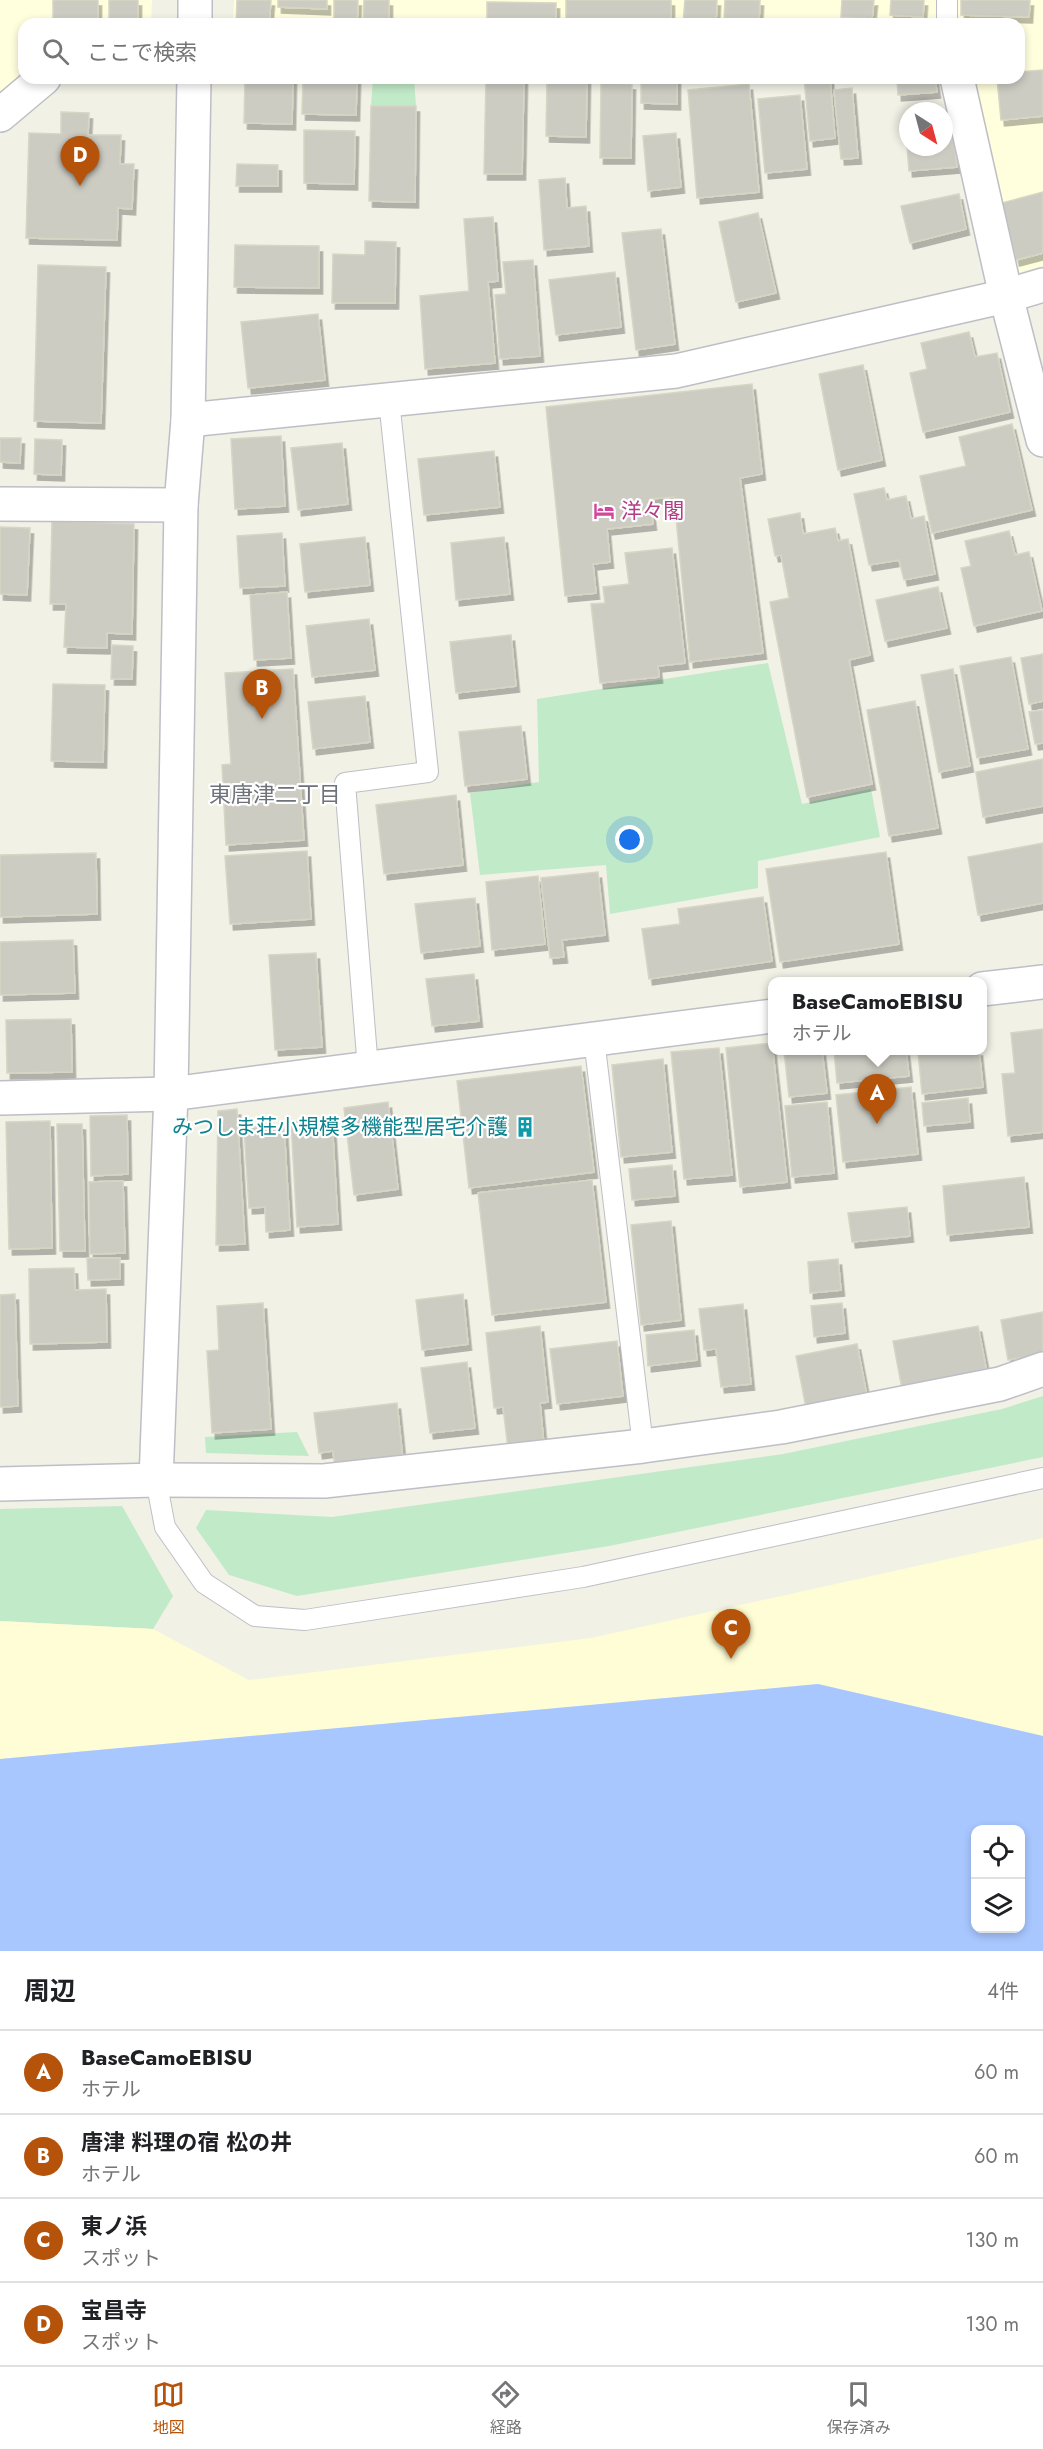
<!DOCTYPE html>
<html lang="ja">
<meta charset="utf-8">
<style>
body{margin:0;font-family:Jost,"Noto Sans JP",sans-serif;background:#f2f2f2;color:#202124}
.controls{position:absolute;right:18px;bottom:18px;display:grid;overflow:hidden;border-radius:12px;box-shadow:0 3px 9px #0003}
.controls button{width:54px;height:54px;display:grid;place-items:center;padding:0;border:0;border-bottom:2px solid #e0e0e0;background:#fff;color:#202124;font:30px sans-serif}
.compass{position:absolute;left:899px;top:102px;width:54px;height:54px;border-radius:50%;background:#fff;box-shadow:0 3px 9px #0003;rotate:144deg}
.you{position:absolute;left:630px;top:840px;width:21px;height:21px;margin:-15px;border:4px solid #fff;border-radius:50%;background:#1a73e8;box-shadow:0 0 0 9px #1a73e833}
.badge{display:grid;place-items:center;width:39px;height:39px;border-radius:50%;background:#b45309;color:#fff;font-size:20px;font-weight:700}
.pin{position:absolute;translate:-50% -50px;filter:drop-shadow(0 2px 3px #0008)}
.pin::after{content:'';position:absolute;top:32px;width:21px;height:18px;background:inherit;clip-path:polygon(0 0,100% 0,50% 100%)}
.popup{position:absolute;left:768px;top:977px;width:219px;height:78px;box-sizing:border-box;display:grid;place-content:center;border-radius:12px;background:#fff;filter:drop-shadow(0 2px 4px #0005);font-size:20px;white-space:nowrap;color:#757577}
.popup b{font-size:22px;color:#202124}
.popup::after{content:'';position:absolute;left:50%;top:100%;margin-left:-12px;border:12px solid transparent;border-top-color:#fff}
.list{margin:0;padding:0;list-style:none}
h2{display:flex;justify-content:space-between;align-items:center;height:78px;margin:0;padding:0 24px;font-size:26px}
h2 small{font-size:20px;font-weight:400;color:#757577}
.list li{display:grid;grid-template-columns:39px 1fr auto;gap:18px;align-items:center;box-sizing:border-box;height:84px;padding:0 24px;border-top:2px solid #e0e0e0}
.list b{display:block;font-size:22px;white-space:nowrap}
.list p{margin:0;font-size:20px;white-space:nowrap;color:#757577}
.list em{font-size:20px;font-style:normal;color:#757577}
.icon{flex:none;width:33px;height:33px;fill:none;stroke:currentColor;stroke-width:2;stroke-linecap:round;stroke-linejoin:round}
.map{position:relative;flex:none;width:1043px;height:1951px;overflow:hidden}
.search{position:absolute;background:#fff;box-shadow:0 3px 9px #0003;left:18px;right:18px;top:18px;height:66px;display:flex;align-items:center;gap:15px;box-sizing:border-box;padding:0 21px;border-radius:18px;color:#757577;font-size:22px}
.sheet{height:414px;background:#fff}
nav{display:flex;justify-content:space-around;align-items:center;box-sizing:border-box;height:84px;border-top:2px solid #e0e0e0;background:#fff;font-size:16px;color:#757577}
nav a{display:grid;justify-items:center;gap:3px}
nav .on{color:#b45309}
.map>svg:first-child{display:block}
.commercial{fill:#fffedd}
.green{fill:#c1eac9}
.sand{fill:#fefdd5}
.water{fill:#a8c7ff;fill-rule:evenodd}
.building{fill:#ccccc3;stroke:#d7d5c4;stroke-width:1.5;filter:url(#shadow)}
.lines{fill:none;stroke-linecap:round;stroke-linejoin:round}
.service-casing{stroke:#bebec6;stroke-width:22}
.minor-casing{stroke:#bebec6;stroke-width:36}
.service{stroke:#fff;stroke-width:20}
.minor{stroke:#fff;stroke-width:33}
.labels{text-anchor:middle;stroke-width:4.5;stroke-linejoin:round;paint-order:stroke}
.hotel-label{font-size:21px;fill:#b23c85;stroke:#fff;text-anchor:start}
.culture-label{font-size:21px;fill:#0d838f;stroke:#fff;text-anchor:end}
.neighbourhood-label{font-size:22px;fill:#6e727a;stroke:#fff}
</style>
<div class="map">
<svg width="1043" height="1951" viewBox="0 0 1043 1951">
<defs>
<filter id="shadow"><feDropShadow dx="3.5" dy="6" stdDeviation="0" flood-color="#0004"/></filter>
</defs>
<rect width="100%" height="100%" fill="#f1f1e6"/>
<g class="commercial">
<polygon points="0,0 152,0 151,24 24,24 24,75 0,94"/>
<polygon points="234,0 1043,0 1043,266 1011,275 968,78 1019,78 1019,24 956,24 956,22 908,24 233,24"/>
</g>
<g class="green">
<polygon points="373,78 414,78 416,106 371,106"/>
<polygon points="768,663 802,804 871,789 880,837 758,861 758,888 610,914 606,865 480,875 470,793 539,782 537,699"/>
<polygon points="1043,1396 1043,1457 609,1546 297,1596 229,1575 196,1528 206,1510 332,1517 783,1454 1002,1409"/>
<polygon points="297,1432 309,1456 206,1453 205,1437"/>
<polygon points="122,1506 173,1596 153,1629 0,1621 0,1509"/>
</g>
<polygon class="sand" points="1043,1538 1043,1736 818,1684 0,1759 0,1621 153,1629 249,1680 591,1638"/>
<path class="water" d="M818,1684L1043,1736V1951H0V1759ZM976,1830H1020V1928H976Z"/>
<g class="building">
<rect x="53" y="0" width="45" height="24"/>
<rect x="109" y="0" width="29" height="24"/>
<polygon points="237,0 271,0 269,24 236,24"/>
<polygon points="278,0 327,0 327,9 278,7"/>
<polygon points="334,0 358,0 357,24 334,24"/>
<polygon points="364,0 389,0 389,24 363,24"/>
<rect x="566" y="0" width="105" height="24"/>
<polygon points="685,0 717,0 716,24 683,23"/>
<polygon points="725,0 760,0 759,21 724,19"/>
<polygon points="842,0 874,0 872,19 841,17"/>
<polygon points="891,0 924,0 923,17 890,15"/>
<polygon points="961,0 1030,0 1029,17 961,15"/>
<polygon points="487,2 556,3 556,24 487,24"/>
<polygon points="1043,70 1043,116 1001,120 997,78 1019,78 1019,72"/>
<polygon points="245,78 293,78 292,124 244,123"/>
<polygon points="303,78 357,78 356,115 302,114"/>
<polygon points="486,78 524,78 522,174 484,174"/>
<polygon points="547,78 587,78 586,137 546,136"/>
<polygon points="641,78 677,78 677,104 641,103"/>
<polygon points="804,78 830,78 835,138 810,141"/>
<polygon points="897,78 935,78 937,92 898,95"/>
<polygon points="601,83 632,84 631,158 600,158"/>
<polygon points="749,84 759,192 697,198 688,90"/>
<polygon points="852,88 858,158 841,159 834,90"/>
<polygon points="800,95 807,169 765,173 758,99"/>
<polygon points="371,106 416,106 415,202 369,201"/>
<polygon points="61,112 89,113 88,135 121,135 120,164 134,164 132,209 118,208 117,240 26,238 29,133 61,134"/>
<polygon points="953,129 957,167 909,171 906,134 908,134 908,147 944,147 944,130"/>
<polygon points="304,130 355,131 354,184 304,183"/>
<polygon points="676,133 681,187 648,191 643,136"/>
<polygon points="237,164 278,165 278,186 236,186"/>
<polygon points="565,178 567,208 586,206 589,246 544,250 539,180"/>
<polygon points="1043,192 1043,253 1016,260 1002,203"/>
<polygon points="959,194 966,229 910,243 901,206"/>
<polygon points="758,213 776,293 736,302 719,222"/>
<polygon points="493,217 498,281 488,282 495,363 425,369 420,296 469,291 464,219"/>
<polygon points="661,229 675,344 636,350 622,233"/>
<polygon points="365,241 396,242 395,303 332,303 333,254 365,255"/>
<polygon points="235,245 319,246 319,288 234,287"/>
<polygon points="533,260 540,356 500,359 495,295 506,294 503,262"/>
<polygon points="38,265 106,267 101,423 34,421"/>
<polygon points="615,272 621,327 556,335 549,280"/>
<polygon points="318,314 325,380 248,388 241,322"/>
<polygon points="969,332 975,357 997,353 1010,412 923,432 910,373 927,369 921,343"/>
<polygon points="863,365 882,460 838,470 819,374"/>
<polygon points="752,384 762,474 740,478 763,653 690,662 674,497 650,499 653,524 607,529 610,562 593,564 596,593 565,596 546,407"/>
<polygon points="1012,424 1032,510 932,533 920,476 966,466 959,437"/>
<polygon points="281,436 285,506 235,509 231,439"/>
<polygon points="0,438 21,438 20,463 0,462"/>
<polygon points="35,439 62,440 61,475 34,474"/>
<polygon points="342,443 348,504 298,510 291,448"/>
<polygon points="494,451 500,507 424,515 418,459"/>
<polygon points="884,488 887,500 906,496 911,519 924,516 935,574 904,580 899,560 869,565 854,494"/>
<polygon points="800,513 803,534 835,528 838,541 848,539 870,655 849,660 872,784 807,797 770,602 789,598 781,555 775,556 768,519"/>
<polygon points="52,521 134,524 132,634 107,633 107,648 64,647 66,604 50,604"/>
<polygon points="0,527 30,528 27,595 0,594"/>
<polygon points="1009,531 1015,555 1029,552 1042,611 974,626 961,568 971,566 965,541"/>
<polygon points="282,533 285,586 240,588 237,536"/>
<polygon points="365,537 370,585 305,592 300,544"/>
<polygon points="504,537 510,594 456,600 451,543"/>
<polygon points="672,548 685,663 658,666 659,677 600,683 591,604 605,603 603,587 629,584 625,553"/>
<polygon points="938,587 947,628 885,641 876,600"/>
<polygon points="287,592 291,658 254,660 250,595"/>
<polygon points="369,619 375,670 312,677 306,626"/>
<polygon points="511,635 516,686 456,693 450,642"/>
<polygon points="112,645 133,646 132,679 111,679"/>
<polygon points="1043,654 1043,701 1029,704 1021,658"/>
<polygon points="1011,657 1028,749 977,758 960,666"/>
<polygon points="293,669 304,840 226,845 222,765 231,764 225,673"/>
<polygon points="953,669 970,766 939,772 921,675"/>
<polygon points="53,684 105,685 103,762 51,761"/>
<polygon points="365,696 370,742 313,749 308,702"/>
<polygon points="915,701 938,828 889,836 867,710"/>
<polygon points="1043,710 1043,743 1035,744 1029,712"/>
<polygon points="521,726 527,779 465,786 459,732"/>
<polygon points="1043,759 1043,806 983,817 976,772"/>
<polygon points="456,795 463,865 384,874 376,805"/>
<polygon points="1043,843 1043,903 978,915 968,857"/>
<polygon points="307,851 311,919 230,924 225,856"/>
<polygon points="886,852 899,944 780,962 766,869"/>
<polygon points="96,853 97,914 0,917 0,855"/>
<polygon points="598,872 605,935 562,940 564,957 550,958 541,878"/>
<polygon points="538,876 545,944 492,950 486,882"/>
<polygon points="763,897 772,961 649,979 642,929 680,924 678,909"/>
<polygon points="475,898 480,946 421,953 415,904"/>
<polygon points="73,940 75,993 0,995 0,942"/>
<polygon points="316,953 322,1047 275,1050 269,955"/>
<polygon points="474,974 479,1021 432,1026 426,979"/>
<polygon points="71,1019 72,1072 7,1073 6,1020"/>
<polygon points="1043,1029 1043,1132 1008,1136 1002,1074 1015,1073 1011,1033"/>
<polygon points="772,1043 787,1182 740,1187 726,1048"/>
<polygon points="719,1048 732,1175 684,1179 671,1052"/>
<polygon points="784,1050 822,1050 827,1093 789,1097"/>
<polygon points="834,1050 906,1050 909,1076 837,1083"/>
<polygon points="932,1050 979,1050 983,1087 922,1094 918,1052"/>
<polygon points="663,1059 672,1152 621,1157 612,1065"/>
<polygon points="581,1066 594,1172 469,1188 457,1081"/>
<polygon points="911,1087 918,1154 843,1162 836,1095"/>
<polygon points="968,1098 970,1122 924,1126 922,1103"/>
<polygon points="388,1102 398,1189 354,1195 344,1108"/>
<polygon points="827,1102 834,1173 792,1177 785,1106"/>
<polygon points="237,1109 245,1244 216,1245 218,1111"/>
<polygon points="127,1115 128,1174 91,1176 90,1116"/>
<polygon points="332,1120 338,1224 297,1227 291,1122"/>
<polygon points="50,1121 52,1248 9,1249 6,1122"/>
<polygon points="57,1124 82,1124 85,1251 60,1251"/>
<polygon points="284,1125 290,1230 266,1232 265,1207 249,1208 244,1128"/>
<polygon points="672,1165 675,1196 632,1200 629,1169"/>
<polygon points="1024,1177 1029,1227 947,1235 943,1186"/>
<polygon points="592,1180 606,1302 492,1315 478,1193"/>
<polygon points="123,1181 125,1253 90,1254 89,1182"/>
<polygon points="907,1207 910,1236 852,1242 848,1213"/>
<polygon points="671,1221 681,1320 641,1325 631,1225"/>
<polygon points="87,1258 120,1258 120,1279 88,1280"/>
<polygon points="838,1259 841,1290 810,1293 808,1262"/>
<polygon points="74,1268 75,1290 106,1289 107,1342 30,1344 29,1269"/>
<polygon points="15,1294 18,1406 0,1407 0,1295"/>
<polygon points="463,1294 468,1344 422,1350 416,1300"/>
<polygon points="263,1303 271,1429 212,1433 207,1351 219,1350 217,1306"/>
<polygon points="842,1303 845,1333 814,1337 811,1306"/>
<polygon points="743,1304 751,1384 721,1387 716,1349 704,1350 699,1309"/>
<polygon points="1043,1312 1043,1354 1008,1360 1001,1320"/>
<polygon points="540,1326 548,1402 540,1403 544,1445 508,1449 503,1407 494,1408 486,1333"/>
<polygon points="978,1326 987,1373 902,1389 893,1341"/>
<polygon points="694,1330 697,1360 648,1366 646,1335"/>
<polygon points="617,1341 623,1396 557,1404 550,1349"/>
<polygon points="857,1344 867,1396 806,1408 796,1356"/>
<polygon points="467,1362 475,1428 430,1433 421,1368"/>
<polygon points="397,1403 403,1460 335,1468 333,1451 319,1453 314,1413"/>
</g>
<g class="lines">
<g class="service-casing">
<g id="service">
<polyline points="947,24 947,0"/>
<polyline points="594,1039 643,1446"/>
<polyline points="368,1069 345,783 428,772 389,400"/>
<polyline points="156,1480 165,1527 204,1583 255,1616 305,1620 583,1577 1043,1478"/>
</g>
</g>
<g class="minor-casing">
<g id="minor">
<polyline points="195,24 195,0"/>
<polyline points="957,78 1006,296 1043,440"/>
<polyline points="0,115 44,78"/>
<polyline points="188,420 676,371 1006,296 1043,285"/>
<polyline points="0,504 181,505"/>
<polyline points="982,989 1043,982"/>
<polyline points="0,1098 171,1094 772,1016"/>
<polyline points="156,1480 324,1481 643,1446 781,1427 1000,1384 1043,1369"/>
<polyline points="0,1484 156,1480 171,1094 181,505 188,420 194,78"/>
</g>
</g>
<use href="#service" class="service"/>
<use href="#minor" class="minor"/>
</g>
<defs>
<g id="hotel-bare" transform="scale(1.62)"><path d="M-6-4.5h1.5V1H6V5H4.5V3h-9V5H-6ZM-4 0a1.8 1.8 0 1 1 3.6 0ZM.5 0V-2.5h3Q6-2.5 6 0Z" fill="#d1479c" stroke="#fff" stroke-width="2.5" paint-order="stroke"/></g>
<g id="building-bare" transform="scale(1.62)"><path d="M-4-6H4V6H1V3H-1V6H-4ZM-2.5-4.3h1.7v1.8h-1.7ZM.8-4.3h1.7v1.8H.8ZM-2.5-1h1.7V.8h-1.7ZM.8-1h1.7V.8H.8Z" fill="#0f9aa8" stroke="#fff" stroke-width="2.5" paint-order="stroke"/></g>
</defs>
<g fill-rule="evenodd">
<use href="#hotel-bare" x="604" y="511"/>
<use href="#building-bare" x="525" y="1127"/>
</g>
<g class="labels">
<g class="hotel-label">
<text x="621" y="518">洋々閣</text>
</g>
<g class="culture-label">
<text x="508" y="1134">みつしま荘小規模多機能型居宅介護</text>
</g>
<g class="neighbourhood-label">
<text x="275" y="802">東唐津二丁目</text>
</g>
</g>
</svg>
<div class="controls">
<button><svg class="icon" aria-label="locate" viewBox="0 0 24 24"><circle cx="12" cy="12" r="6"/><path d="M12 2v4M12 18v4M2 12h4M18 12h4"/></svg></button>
<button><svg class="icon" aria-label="layers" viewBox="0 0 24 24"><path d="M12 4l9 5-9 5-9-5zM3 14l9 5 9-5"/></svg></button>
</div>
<svg class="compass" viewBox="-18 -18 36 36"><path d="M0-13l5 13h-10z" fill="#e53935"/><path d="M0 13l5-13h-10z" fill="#757577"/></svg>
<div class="you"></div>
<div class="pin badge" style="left:877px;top:1124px">A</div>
<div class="popup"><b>BaseCamoEBISU</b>ホテル</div>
<div class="pin badge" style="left:262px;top:719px">B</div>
<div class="pin badge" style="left:731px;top:1659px">C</div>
<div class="pin badge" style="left:80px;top:186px">D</div>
<div class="search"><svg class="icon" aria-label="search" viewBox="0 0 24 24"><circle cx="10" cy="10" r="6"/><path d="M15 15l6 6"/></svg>ここで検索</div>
</div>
<section class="sheet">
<h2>周辺<small>4件</small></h2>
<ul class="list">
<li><span class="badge">A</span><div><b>BaseCamoEBISU</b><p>ホテル</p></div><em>60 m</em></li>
<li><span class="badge">B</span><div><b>唐津 料理の宿 松の井</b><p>ホテル</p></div><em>60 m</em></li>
<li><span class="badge">C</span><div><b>東ノ浜</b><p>スポット</p></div><em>130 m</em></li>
<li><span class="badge">D</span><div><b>宝昌寺</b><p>スポット</p></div><em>130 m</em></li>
</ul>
</section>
<nav>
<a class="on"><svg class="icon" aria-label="map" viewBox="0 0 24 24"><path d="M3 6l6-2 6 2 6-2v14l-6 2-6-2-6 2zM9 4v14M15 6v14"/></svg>地図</a>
<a><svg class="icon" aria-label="directions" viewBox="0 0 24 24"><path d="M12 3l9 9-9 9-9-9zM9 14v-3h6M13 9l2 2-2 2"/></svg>経路</a>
<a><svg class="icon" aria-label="saved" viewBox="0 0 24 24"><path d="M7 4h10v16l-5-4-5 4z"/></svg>保存済み</a>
</nav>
